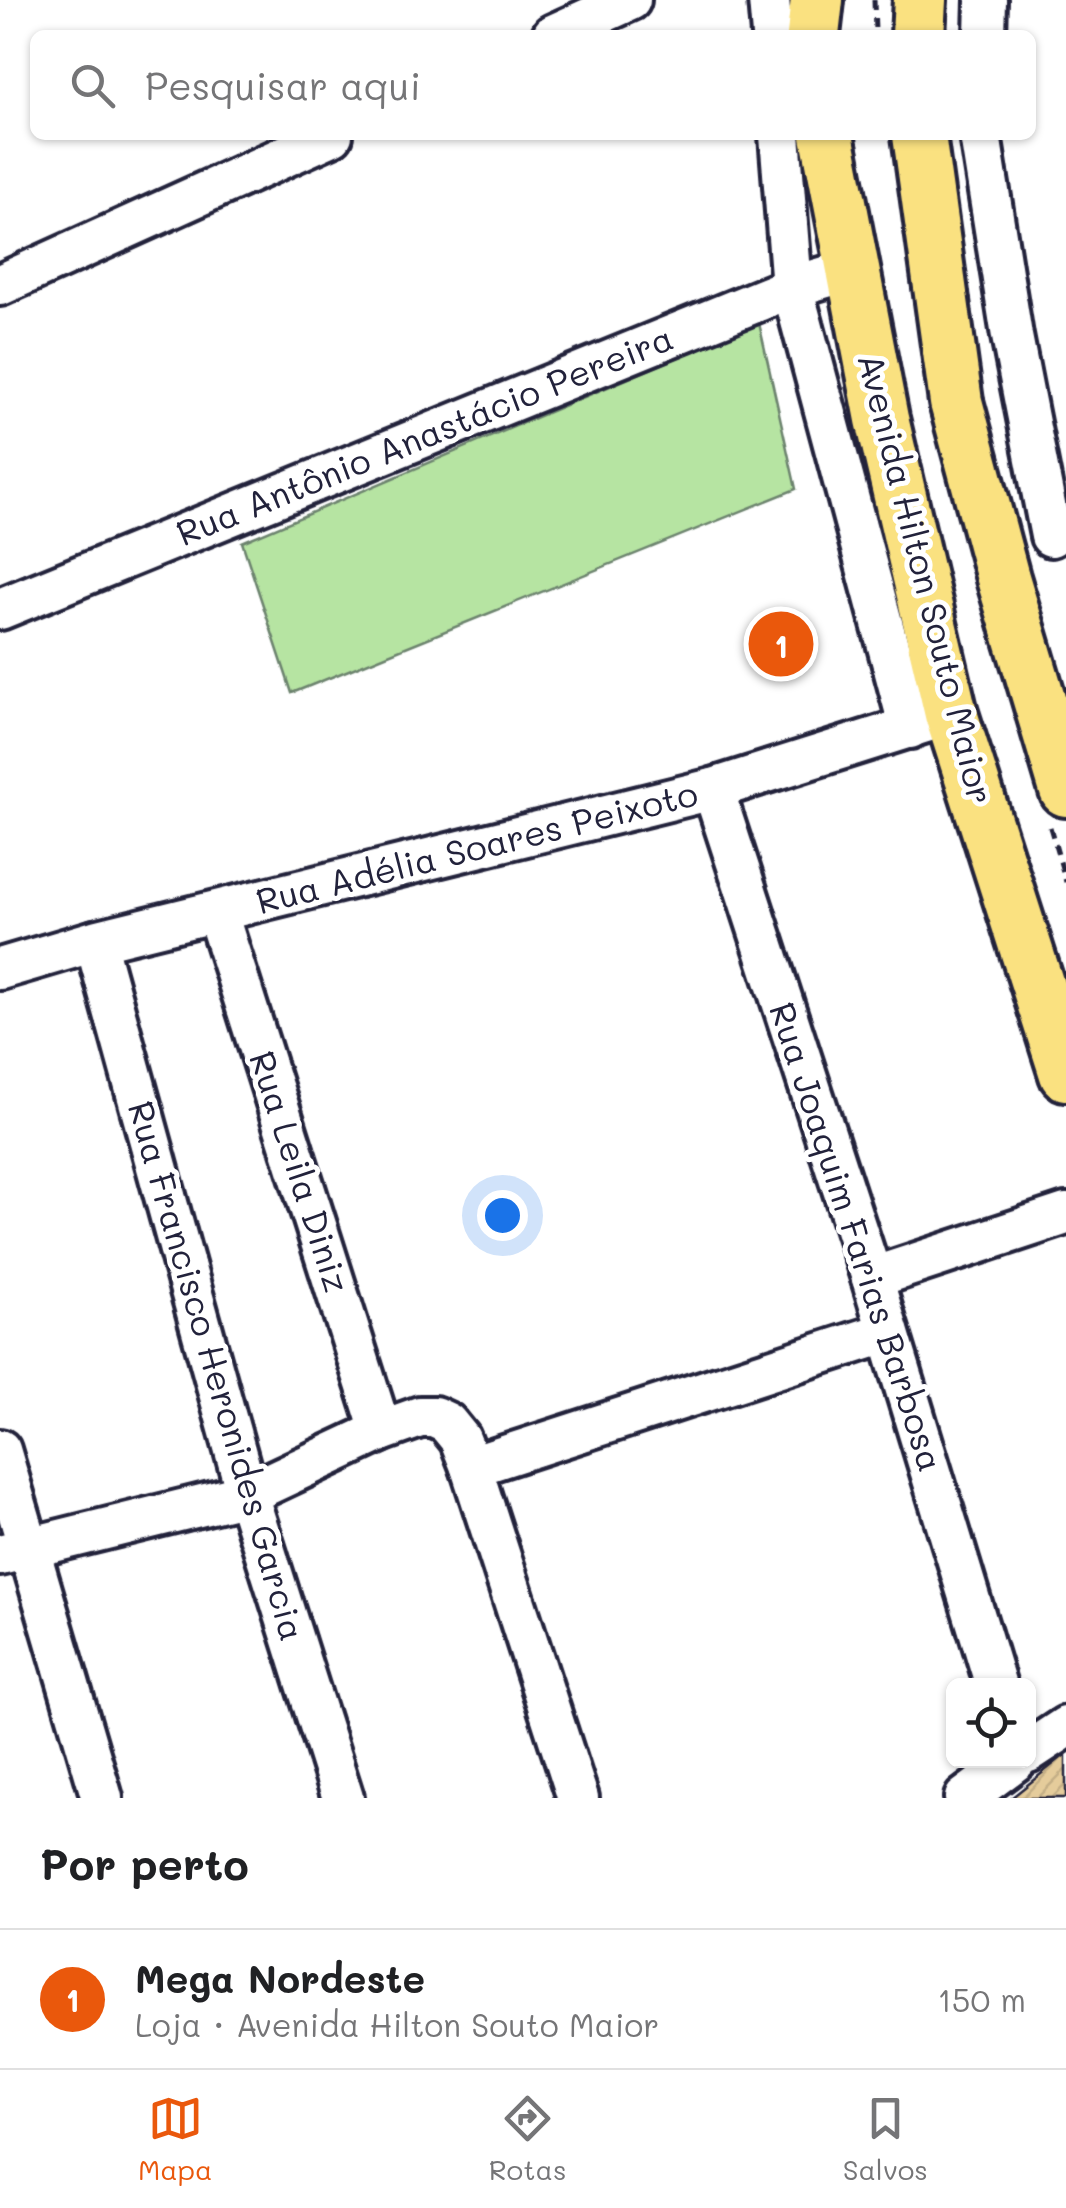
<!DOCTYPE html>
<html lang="pt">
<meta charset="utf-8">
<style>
body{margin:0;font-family:Mali,sans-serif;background:#f6f6f6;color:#202124}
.controls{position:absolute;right:30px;bottom:30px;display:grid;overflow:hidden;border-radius:15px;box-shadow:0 2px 8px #0004}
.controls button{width:90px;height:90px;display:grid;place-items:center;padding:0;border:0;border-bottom:2px solid #e0e0e0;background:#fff;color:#202124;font:50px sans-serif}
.you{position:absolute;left:502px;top:1215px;width:35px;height:35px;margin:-25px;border:8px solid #fff;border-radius:50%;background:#1a73e8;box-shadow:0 0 0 15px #1a73e833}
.badge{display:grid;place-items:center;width:65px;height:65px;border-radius:50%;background:#ea580c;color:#fff;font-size:32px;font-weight:700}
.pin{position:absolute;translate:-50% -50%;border:5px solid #fff;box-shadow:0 2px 10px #0006}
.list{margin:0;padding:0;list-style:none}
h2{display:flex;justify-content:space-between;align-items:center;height:130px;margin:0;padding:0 40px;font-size:42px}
h2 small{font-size:32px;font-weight:400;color:#757577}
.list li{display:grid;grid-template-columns:65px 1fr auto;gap:30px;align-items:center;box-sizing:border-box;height:140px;padding:0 40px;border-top:2px solid #e0e0e0}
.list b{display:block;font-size:38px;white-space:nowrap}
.list p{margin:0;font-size:32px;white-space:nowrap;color:#757577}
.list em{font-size:32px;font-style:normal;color:#757577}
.icon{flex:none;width:55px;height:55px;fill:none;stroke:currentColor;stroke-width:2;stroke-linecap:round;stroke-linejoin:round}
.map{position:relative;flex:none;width:1066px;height:1798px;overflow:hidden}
.search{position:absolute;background:#fff;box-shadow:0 2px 8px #0004;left:30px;right:30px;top:30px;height:110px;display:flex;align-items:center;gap:25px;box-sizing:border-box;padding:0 35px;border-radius:15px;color:#757577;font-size:38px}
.sheet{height:270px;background:#fff}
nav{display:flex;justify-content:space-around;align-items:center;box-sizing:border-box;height:140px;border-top:2px solid #e0e0e0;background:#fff;font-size:28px;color:#757577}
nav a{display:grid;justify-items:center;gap:5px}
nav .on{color:#ea580c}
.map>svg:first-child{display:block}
.green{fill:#b6e4a2;stroke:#6c836e;stroke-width:2.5}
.building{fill:url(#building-hatch);stroke:#22223b;stroke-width:2.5}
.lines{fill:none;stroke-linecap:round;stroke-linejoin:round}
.minor-casing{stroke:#22223b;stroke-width:48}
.major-casing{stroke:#22223b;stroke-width:60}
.path{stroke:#22223b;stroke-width:5;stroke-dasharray:10 8;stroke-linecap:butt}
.minor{stroke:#fff;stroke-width:40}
.major{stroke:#fae180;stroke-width:52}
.labels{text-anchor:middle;stroke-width:10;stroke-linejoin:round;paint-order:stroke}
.street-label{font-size:35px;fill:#22223b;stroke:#fff}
</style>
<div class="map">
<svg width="1066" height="1798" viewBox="0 0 1066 1798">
<defs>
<pattern id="building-hatch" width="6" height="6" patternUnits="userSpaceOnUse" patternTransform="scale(2.5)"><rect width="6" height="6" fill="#e5cc9b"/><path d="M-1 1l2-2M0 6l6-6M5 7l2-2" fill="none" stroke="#c4af86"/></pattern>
</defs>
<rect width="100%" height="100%" fill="#fff"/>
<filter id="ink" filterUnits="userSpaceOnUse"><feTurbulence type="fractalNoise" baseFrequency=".01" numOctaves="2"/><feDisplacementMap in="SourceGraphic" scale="20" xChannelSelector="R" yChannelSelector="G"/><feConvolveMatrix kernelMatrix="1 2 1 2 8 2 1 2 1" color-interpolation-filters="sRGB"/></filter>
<g filter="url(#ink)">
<polygon class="green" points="759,323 796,489 292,693 242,542"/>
<polygon class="building" points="1066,1754 1066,1798 1011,1798"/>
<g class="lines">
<g class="minor-casing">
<g id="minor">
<polyline points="769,0 772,35"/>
<polyline points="553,35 630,0"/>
<polyline points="985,35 986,0"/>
<polyline points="780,135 792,287 910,728"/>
<polyline points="980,135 1012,336 1051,536"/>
<polyline points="0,285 332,135"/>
<polyline points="0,609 792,287 853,269"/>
<polyline points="713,789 872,1278 996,1686"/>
<polyline points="217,913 381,1431"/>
<polyline points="95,941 247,1494 343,1798"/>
<polyline points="0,969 95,941 713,789 951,714"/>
<polyline points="872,1278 1066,1214"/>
<polyline points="0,1450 102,1798"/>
<polyline points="471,1467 888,1332"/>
<polyline points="0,1555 247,1494 381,1431 420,1417 434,1417 447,1423 460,1439 471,1467 578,1798"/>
<polyline points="1028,1752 1066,1727"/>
<polyline points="965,1798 1016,1760"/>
</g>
</g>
<g class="major-casing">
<g id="major">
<polyline points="813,35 817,0"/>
<polyline points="918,35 920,0"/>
<polyline points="827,135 882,419 951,714 1066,1074"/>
<polyline points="919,135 956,402 1003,578 1066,790"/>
</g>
</g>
<g class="path">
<polyline points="874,0 875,32"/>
<polyline points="1050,827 1066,882"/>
</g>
<use href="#minor" class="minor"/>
<use href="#major" class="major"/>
</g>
</g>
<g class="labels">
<g class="street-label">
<text transform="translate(425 436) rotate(-22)" y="12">Rua Antônio Anastácio Pereira</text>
<text transform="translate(925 579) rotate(76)" y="12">Avenida Hilton Souto Maior</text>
<text transform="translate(477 848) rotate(-14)" y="12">Rua Adélia Soares Peixoto</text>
<text transform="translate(299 1172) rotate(72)" y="12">Rua Leila Diniz</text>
<text transform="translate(856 1237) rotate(72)" y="12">Rua Joaquim Farias Barbosa</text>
<text transform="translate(216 1371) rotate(74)" y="12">Rua Francisco Heronides Garcia</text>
</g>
</g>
</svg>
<div class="controls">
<button><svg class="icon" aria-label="locate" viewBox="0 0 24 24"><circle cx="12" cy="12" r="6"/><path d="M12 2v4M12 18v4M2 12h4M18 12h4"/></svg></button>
</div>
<div class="you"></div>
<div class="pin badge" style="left:781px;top:644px">1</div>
<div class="search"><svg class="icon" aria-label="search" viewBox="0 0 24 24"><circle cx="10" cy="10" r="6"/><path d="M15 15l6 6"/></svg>Pesquisar aqui</div>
</div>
<section class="sheet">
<h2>Por perto<small></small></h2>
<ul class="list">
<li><span class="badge">1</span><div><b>Mega Nordeste</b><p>Loja · Avenida Hilton Souto Maior</p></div><em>150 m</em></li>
</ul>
</section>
<nav>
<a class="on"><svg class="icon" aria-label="map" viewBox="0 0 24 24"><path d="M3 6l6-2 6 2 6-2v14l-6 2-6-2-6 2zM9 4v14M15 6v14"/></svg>Mapa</a>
<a><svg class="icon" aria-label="directions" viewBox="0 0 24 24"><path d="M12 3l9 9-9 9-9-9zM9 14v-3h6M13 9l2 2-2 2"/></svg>Rotas</a>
<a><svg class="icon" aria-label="saved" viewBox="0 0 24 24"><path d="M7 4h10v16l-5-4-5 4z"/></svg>Salvos</a>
</nav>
